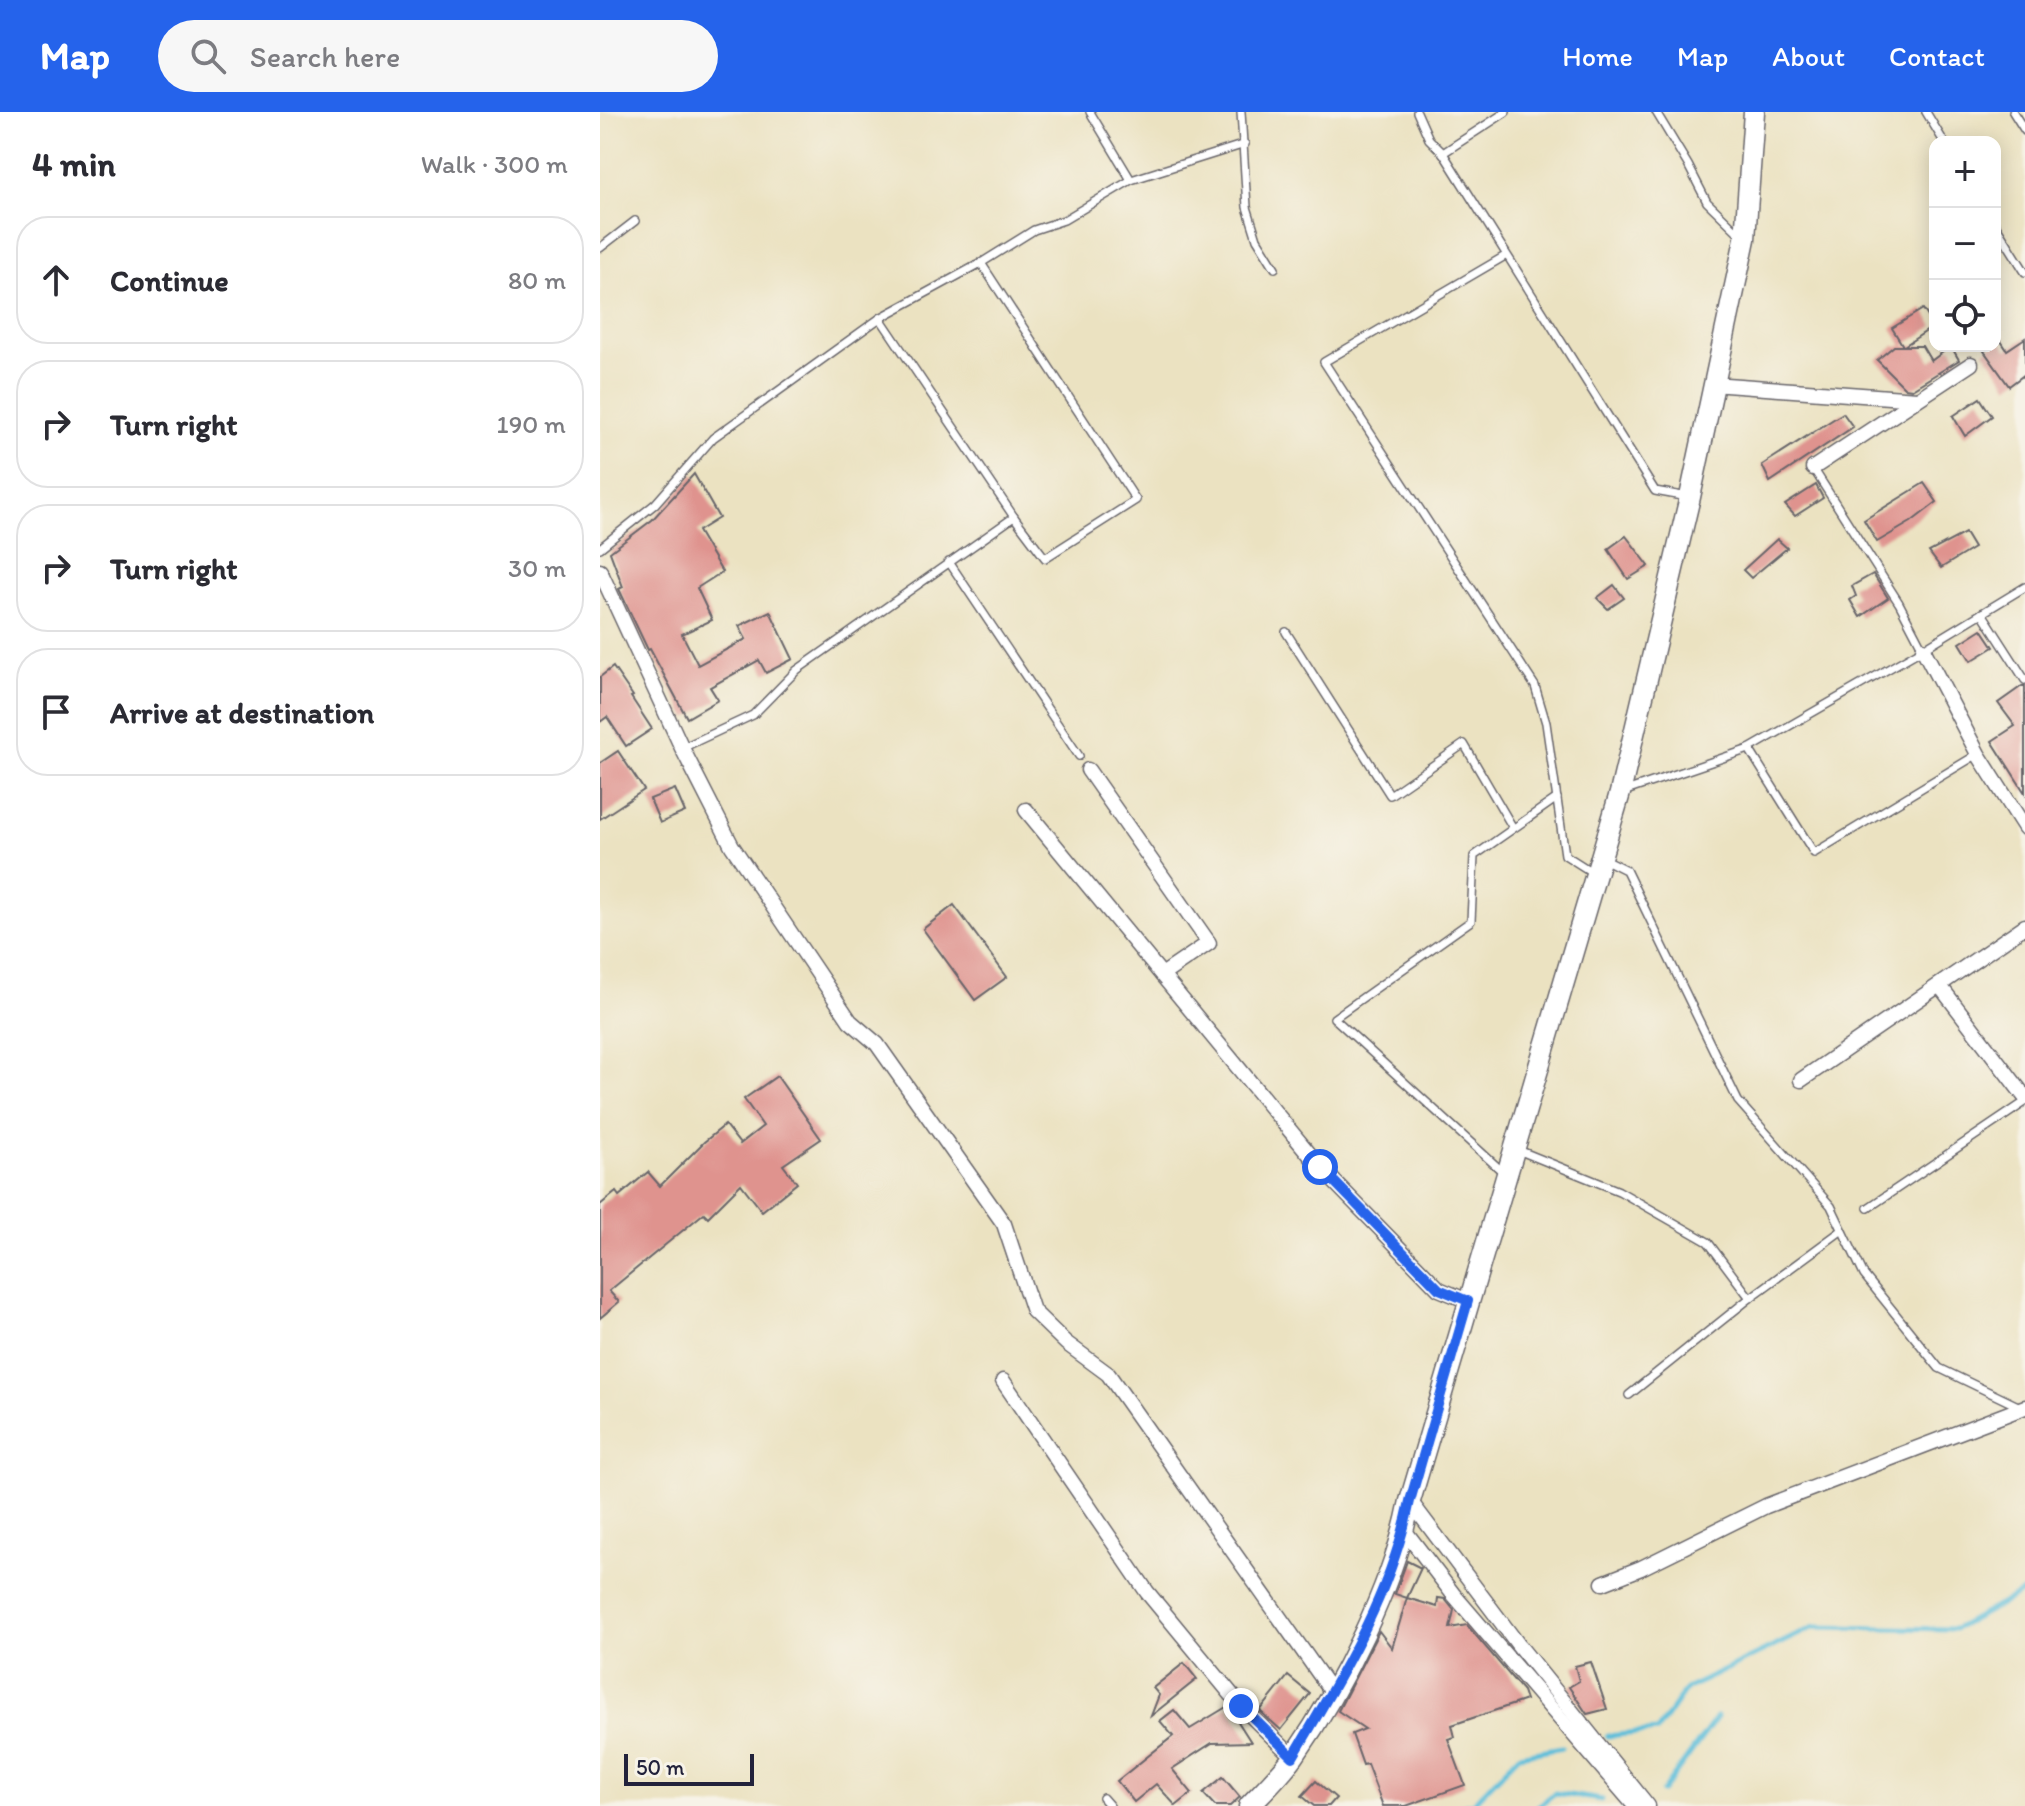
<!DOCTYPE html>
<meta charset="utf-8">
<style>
body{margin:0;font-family:Itim,sans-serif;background:#f7f7f7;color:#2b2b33}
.controls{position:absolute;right:24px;top:24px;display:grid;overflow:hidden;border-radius:16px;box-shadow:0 4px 20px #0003}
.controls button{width:72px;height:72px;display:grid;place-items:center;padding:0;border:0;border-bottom:2px solid #e1e1e2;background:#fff;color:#2b2b33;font:40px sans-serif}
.scale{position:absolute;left:24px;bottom:20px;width:130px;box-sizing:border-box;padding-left:8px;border:4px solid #22223b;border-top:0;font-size:22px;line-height:28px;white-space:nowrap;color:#22223b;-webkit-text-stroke:6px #f7f3e8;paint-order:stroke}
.stop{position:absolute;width:24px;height:24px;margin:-18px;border:6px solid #2563eb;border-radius:50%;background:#fff}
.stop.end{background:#2563eb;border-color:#fff;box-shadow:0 2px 8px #0008}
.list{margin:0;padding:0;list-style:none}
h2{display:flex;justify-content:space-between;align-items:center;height:104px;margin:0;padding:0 32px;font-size:34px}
h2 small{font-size:26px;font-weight:400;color:#7c7c81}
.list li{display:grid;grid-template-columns:52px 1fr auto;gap:24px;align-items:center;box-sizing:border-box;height:128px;margin:0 16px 16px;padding:0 16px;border:2px solid #e1e1e2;border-radius:32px}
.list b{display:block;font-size:30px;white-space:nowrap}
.list em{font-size:26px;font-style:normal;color:#7c7c81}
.icon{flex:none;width:44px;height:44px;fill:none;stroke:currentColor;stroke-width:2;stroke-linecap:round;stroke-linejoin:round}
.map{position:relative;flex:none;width:1425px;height:1694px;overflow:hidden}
header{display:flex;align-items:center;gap:48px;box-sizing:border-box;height:112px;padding:0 40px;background:#2563eb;color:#fff}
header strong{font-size:38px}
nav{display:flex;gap:44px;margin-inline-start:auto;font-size:28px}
.search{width:560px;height:72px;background:#f7f7f7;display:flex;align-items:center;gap:20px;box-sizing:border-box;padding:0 28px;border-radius:44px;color:#7c7c81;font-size:30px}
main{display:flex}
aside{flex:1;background:#fff}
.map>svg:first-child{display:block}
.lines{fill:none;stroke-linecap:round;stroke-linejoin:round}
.stream{stroke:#5cbeda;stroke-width:5}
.building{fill:#df938e}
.service-casing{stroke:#68656a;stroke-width:10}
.minor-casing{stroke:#68656a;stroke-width:17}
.secondary-casing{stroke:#68656a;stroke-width:23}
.service{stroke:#fff;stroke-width:7}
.minor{stroke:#fff;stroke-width:14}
.secondary{stroke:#fff;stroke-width:20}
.route{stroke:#2563eb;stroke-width:10}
</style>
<header>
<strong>Map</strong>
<div class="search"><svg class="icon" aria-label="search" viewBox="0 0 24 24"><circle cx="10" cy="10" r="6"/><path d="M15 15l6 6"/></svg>Search here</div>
<nav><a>Home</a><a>Map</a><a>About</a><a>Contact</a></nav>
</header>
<main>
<aside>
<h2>4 min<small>Walk · 300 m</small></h2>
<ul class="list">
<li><svg class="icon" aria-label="ahead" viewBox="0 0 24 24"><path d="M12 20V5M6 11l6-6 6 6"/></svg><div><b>Continue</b></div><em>80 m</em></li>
<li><svg class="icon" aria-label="right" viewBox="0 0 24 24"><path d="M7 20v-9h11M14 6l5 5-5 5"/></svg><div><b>Turn right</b></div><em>190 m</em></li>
<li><svg class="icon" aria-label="right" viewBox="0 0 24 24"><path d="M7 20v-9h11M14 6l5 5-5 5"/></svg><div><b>Turn right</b></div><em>30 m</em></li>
<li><svg class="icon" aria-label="arrive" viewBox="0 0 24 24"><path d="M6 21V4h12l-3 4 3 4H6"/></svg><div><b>Arrive at destination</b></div></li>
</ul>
</aside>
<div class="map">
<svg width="1425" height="1694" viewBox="0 0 1425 1694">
<rect width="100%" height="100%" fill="#f7f3e8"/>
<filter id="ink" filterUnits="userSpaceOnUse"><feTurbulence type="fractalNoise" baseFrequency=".0125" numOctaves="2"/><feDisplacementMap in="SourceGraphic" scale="16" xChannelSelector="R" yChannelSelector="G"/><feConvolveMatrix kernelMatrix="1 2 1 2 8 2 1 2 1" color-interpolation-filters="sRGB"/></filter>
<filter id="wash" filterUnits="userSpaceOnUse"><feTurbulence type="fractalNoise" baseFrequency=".006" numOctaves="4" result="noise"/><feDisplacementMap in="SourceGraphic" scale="32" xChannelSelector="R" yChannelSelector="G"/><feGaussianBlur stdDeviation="1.8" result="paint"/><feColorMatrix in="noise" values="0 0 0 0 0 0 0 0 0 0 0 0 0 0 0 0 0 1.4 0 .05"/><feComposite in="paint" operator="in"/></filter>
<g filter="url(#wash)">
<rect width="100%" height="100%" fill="#ebe2c1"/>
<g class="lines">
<g class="stream">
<polyline points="1007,1624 1057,1619 1086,1577 1214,1515 1355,1517 1425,1479"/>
<polyline points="1062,1680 1117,1605"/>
<polyline points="862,1694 873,1691 919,1643 962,1635"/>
<polyline points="938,1694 955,1681 1002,1688"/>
</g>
</g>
<g id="blocks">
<g class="building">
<polygon points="1323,197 1334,214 1304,234 1322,234 1331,249 1351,234 1359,248 1312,277 1305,276 1277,248 1294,234 1303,234 1292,216"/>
<polygon points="1425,226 1425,262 1409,274 1384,239 1401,229 1407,238"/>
<polygon points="1380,286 1392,304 1365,324 1353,304"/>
<polygon points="1243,301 1253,315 1170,370 1162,353"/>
<polygon points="94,362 119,406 98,419 122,460 97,476 112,508 82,522 98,553 146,527 139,514 170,499 193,547 166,561 159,548 110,575 118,588 87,606 50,537 48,538 19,477 23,475 10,440 52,408"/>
<polygon points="1324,371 1337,390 1311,410 1277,430 1264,408"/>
<polygon points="1216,373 1223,386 1195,404 1185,393"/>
<polygon points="1365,421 1374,436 1341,456 1329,440"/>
<polygon points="1026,424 1049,454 1028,467 1008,437"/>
<polygon points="1177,427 1187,436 1151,466 1143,458"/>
<polygon points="1273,462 1288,486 1260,505 1250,488 1256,484 1252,474"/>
<polygon points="1014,473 1024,486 1008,497 997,486"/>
<polygon points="1382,517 1394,535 1371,549 1360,531"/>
<polygon points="13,555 33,584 31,585 52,617 26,634 7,605 0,610 0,565"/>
<polygon points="1422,574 1425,574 1425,681 1392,629 1415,614 1398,591"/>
<polygon points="18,639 44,678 0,707 0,651"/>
<polygon points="75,677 85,700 60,711 50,687"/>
<polygon points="354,793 407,865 375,888 323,817"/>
<polygon points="177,964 221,1027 183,1053 197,1071 162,1099 141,1072 108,1105 104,1101 9,1179 19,1190 0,1206 0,1093 16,1080 19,1084 48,1060 60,1074 104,1030 125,1013 140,1032 163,1014 144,987"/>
<polygon points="807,1449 821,1456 807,1486 795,1482"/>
<polygon points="807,1486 837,1495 838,1486 845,1487 854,1498 850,1516 867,1513 923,1579 926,1588 852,1613 855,1625 848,1627 865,1673 806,1694 783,1694 767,1652 763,1653 752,1622 765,1617 738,1599 779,1519 792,1536"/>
<polygon points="991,1550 1007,1597 987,1602 969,1575 979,1569 975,1554"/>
<polygon points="584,1551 597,1567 551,1604 559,1583 553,1576"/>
<polygon points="688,1564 710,1582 681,1618 660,1599"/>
<polygon points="628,1594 651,1630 612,1631 572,1657 592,1681 576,1694 556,1672 534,1690 517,1669 573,1624 560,1609 574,1598 590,1617"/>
<polygon points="623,1665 640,1685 630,1694 615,1694 603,1681"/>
<polygon points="716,1669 736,1686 729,1694 714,1694 702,1684"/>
</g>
</g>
</g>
<g filter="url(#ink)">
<use href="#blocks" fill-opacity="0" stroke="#68656a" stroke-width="2"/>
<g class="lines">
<g class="service-casing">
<g id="service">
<polyline points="490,0 531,68"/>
<polyline points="641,0 647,95 657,127 675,156"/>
<polyline points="817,0 829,27 843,41 1055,379 1088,385"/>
<polyline points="1056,0 1088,53 1107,90 1141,123"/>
<polyline points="1326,0 1344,30"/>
<polyline points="1413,0 1425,19"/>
<polyline points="843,41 906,0"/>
<polyline points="1395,112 1425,160"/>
<polyline points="0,136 35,109"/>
<polyline points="905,144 724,250 935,574 946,611 965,743 995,762"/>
<polyline points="280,206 414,405 445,446 536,388 381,151"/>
<polyline points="1213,356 1299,491 1323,537"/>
<polyline points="0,436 55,392 113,326 280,206 381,151 434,118 464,108 531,68 645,32"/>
<polyline points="349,450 479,644"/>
<polyline points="1382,501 1425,568"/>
<polyline points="686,520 790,683 864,632 913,716"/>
<polyline points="82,636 153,603 197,558 414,405"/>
<polyline points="1149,637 1214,741 1378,642"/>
<polyline points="1023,680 1149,637 1323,537 1425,475"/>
<polyline points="1004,747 1026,758 1138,989 1231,1094 1264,1163 1339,1256 1420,1295"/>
<polyline points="918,1038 1019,1079 1108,1130 1150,1186"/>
<polyline points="904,1061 734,906 871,809 874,744 957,686"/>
<polyline points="1268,1096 1425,990"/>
<polyline points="1029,1283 1150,1186 1241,1119"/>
<polyline points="503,1686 510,1694"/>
</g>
</g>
<g class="minor-casing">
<g id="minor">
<polyline points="1112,272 1317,287"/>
<polyline points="1213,356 1371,252"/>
<polyline points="0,459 82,636 132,734 250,909 277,932 404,1112 433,1199 466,1231 508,1262 732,1580"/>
<polyline points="1323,537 1378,642 1425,716"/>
<polyline points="488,658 609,831 562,863"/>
<polyline points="426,698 720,1055 839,1177 868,1189"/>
<polyline points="1340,874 1425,985"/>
<polyline points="1201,968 1425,814"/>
<polyline points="403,1269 547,1480 641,1594 693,1645"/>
<polyline points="810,1389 920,1535 1048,1694"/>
<polyline points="804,1418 853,1482 1035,1694"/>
<polyline points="1003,1471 1041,1456 1166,1394 1425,1295"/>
</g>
</g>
<g class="secondary-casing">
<path id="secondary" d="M649,1694C664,1678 681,1662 694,1644C742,1575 794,1472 810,1389L1020,681L1090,385L1145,127L1154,0"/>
</g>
<use href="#service" class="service"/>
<use href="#minor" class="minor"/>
<use href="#secondary" class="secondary"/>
</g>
</g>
<g class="lines" filter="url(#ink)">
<path class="route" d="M641,1594L693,1645C741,1564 791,1483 810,1389L868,1189L839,1177L720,1055"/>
</g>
</svg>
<div class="controls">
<button>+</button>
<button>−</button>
<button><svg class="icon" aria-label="locate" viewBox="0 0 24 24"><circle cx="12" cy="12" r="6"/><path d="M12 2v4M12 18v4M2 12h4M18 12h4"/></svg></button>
</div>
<div class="scale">50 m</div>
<div class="stop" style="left:720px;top:1055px"></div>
<div class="stop end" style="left:641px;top:1594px"></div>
</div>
</main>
